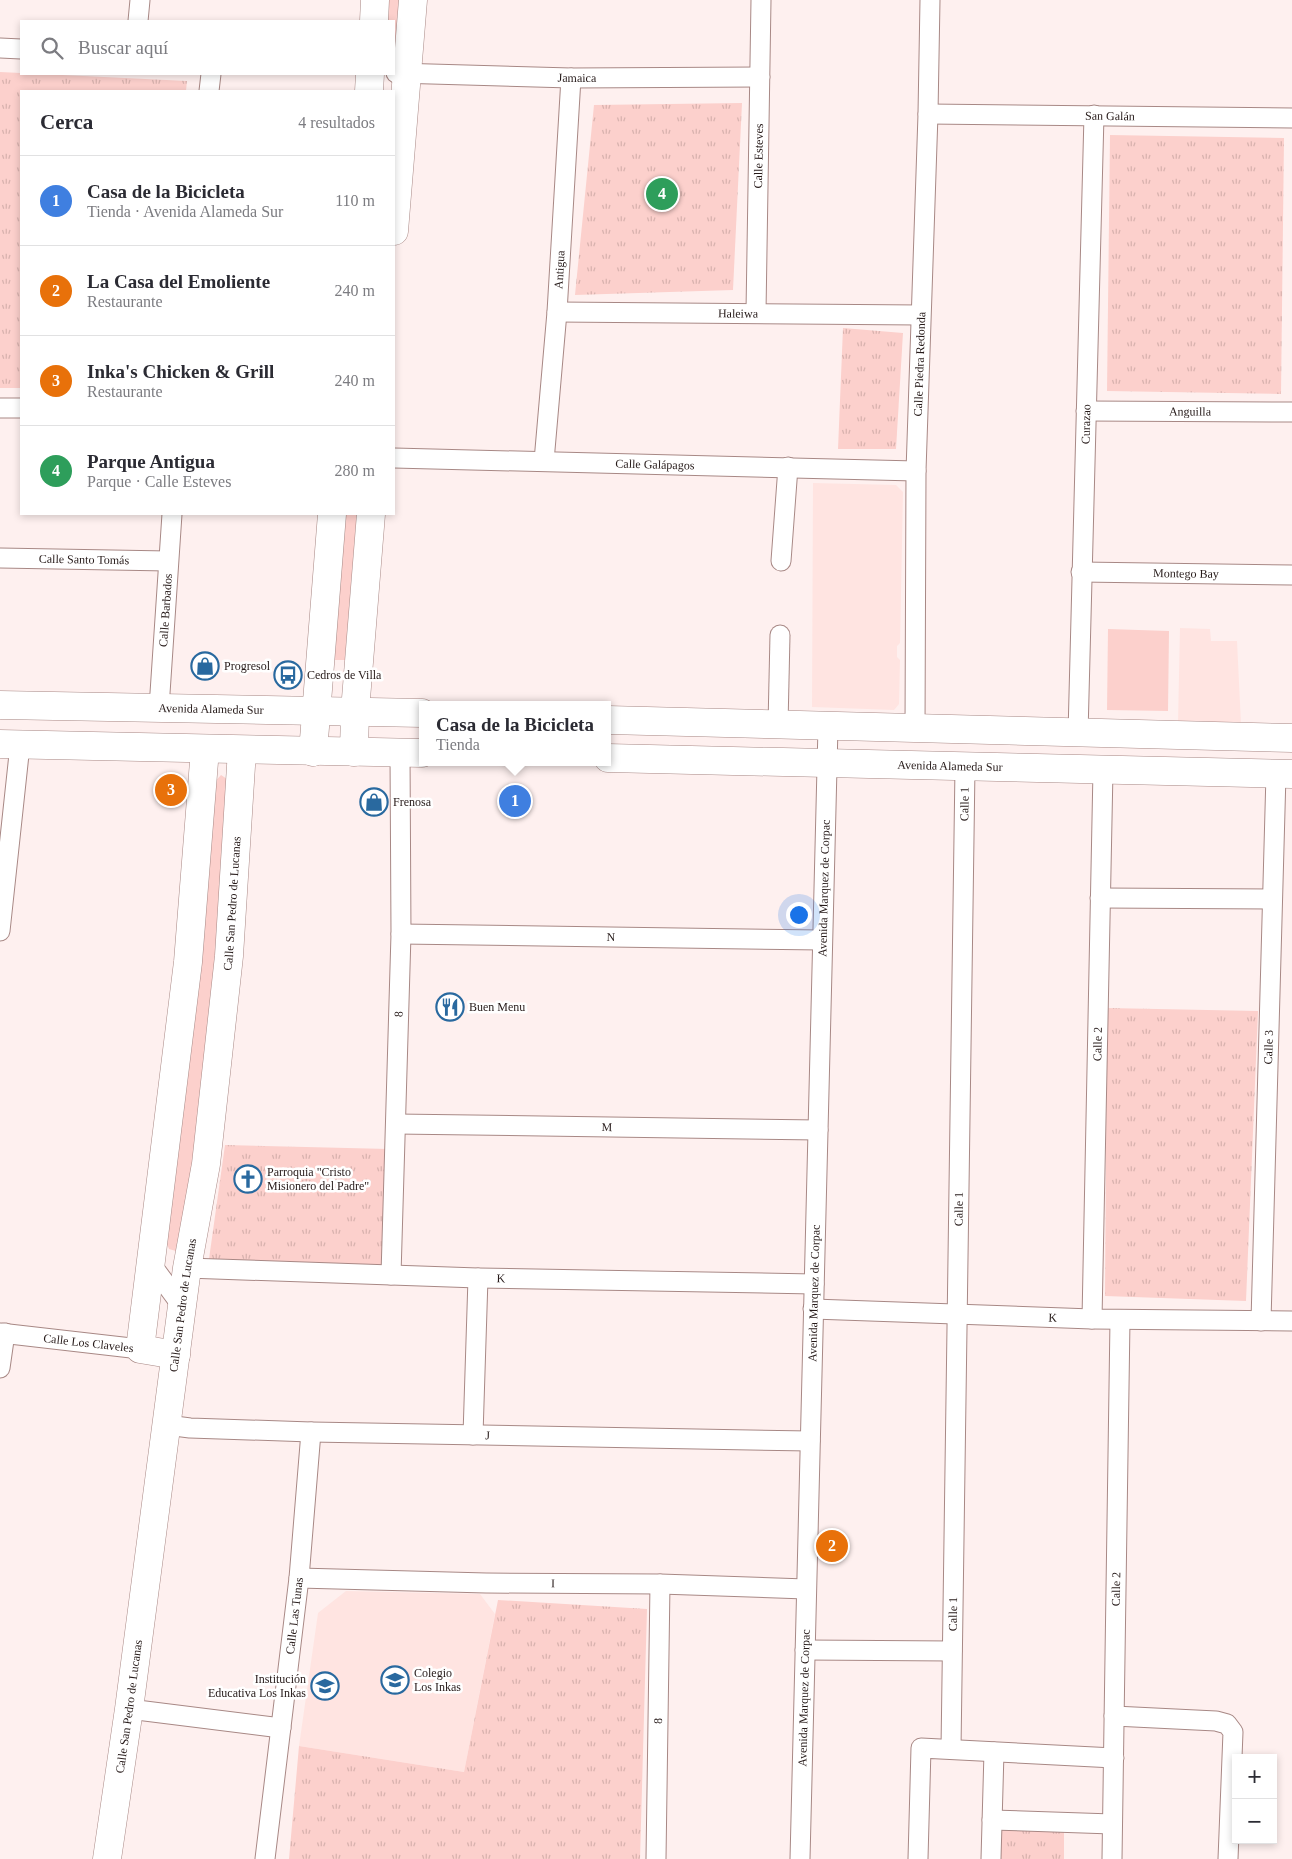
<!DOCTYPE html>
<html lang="es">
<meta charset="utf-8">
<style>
body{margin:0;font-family:Georgia,serif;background:#f2f2f3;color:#2b2b33}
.controls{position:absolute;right:15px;bottom:15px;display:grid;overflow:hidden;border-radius:0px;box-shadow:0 2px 8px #0003}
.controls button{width:45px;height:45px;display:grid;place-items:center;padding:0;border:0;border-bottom:1px solid #e1e1e2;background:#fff;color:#2b2b33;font:25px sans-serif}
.you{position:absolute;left:798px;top:914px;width:18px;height:18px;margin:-12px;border:4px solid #fff;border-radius:50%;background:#1a73e8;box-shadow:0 0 0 8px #1a73e833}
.badge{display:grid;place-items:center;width:32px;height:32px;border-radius:50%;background:#29699f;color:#fff;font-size:16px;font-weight:700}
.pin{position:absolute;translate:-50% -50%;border:2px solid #fff;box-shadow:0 1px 5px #0006}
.popup{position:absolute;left:419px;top:701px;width:192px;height:65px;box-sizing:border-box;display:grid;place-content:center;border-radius:0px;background:#fff;filter:drop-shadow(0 1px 4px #0005);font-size:16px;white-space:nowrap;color:#7c7c81}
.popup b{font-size:19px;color:#2b2b33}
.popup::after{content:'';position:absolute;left:50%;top:100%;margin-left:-10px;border:10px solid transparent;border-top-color:#fff}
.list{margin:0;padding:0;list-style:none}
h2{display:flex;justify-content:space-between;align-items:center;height:65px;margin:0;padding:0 20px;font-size:21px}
h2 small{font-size:16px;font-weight:400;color:#7c7c81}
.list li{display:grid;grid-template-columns:32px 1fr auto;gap:15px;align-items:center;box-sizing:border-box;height:90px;padding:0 20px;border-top:1px solid #e1e1e2}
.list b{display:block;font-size:19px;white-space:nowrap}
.list p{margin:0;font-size:16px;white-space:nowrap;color:#7c7c81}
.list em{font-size:16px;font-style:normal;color:#7c7c81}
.icon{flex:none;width:28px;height:28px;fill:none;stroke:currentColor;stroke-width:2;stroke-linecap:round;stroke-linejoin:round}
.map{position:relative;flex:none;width:1292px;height:1859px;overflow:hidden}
.search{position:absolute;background:#fff;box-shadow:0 2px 8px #0003;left:20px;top:20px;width:375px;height:55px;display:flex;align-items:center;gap:12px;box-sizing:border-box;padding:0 18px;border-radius:0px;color:#7c7c81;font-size:19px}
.panel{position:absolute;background:#fff;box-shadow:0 2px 8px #0003;left:20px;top:90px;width:375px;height:425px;border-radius:0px}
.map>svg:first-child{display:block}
.built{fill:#ffe4e1}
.grass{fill:#fcd0cc}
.park{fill:url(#park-tufts)}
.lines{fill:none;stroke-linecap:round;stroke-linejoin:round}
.street-casing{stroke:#a88885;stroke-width:21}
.secondary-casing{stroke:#a88885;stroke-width:29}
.street{stroke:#fff;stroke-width:19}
.secondary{stroke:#fff;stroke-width:28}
.labels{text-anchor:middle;stroke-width:5;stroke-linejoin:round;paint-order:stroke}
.street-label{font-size:12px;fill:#251918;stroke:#fff}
.poi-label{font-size:12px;fill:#251918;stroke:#fff;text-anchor:start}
</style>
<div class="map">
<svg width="1292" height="1859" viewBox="0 0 1292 1859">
<defs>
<pattern id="park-tufts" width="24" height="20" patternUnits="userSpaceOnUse" patternTransform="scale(1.25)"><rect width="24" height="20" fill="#fcd0cc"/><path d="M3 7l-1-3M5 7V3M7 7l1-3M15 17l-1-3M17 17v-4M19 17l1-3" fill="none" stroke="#d8b2ae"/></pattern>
</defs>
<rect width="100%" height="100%" fill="#fef0ef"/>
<g class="built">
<polygon points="813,483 896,485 903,492 900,643 897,646 897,657 900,660 899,704 894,710 812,707"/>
<polygon points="1180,628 1210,629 1211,641 1237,641 1241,724 1178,723"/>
<polygon points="346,1591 480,1594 495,1614 464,1772 299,1746 318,1613"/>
</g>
<g class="grass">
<polygon points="384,0 400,0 397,50 394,50 394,21 382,21"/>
<polygon points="340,514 357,514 345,660 327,660"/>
<polygon points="1108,629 1169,631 1168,711 1107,710"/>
<polygon points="221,775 227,779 231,791 190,1234 176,1251 169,1249 167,1244 213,784"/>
</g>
<g class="park">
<polygon points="0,72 187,81 186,91 21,91 21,388 0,388"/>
<polygon points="742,103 733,290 575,295 594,105"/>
<polygon points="1110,135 1284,138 1281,394 1107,391"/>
<polygon points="843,328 903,333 896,449 838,449"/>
<polygon points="1107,1008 1258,1011 1246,1301 1105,1296"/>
<polygon points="225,1145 389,1149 385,1266 209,1259"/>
<polygon points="498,1600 647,1609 640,1859 289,1859 299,1746 464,1772"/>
<polygon points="992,1820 1064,1823 1064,1859 991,1859"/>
</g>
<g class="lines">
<g class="street-casing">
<g id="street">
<polyline points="138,21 140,0"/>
<polyline points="0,48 21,49"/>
<path id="s1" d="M396,73L571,78L760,77"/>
<polyline points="209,91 211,74"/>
<path id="s2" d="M928,114L1292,118"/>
<path id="s3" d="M557,312L920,315"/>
<path id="s4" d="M756,312L761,0"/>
<polyline points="0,408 21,408"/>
<path id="s5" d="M1086,411L1292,412"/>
<path id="s6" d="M394,458L916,471"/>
<path id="s7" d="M544,461L557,312L571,78"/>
<path id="s8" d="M0,558L168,561"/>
<polyline points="781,561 788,467"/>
<path id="s9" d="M1081,572L1292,575"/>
<path id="s10" d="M159,708L172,514"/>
<polyline points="778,725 780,635"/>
<path id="s11" d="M915,729L916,471L928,114L930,0"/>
<path id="s12" d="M1078,734L1094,115"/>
<polyline points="1100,898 1272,899"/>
<polyline points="0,931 20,745"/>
<path id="s13" d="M401,934L822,940"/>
<path id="s14" d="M396,1124L818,1130"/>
<polyline points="151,1264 182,1306"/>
<path id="s15" d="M187,1268L478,1278L814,1284"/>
<path id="s16" d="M391,1275L401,934L400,753"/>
<path id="s17" d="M813,1309L1092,1319L1292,1321"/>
<path id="s18" d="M1092,1319L1103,770"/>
<path id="s19" d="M1261,1321L1276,774"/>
<path id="s20" d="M0,1333L140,1349"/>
<polyline points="0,1368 5,1333"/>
<path id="s21" d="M167,1425L190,1428L311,1432L810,1441"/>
<polyline points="473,1435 478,1278"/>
<path id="s22" d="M299,1578L486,1583L660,1584L806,1589"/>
<polyline points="805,1650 952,1651"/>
<polyline points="129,1709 281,1728"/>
<polyline points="1114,1716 1216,1721 1227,1724 1233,1732 1228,1859"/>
<path id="s23" d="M951,1749L965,767"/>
<polyline points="992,1820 1112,1824"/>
<path id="s24" d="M265,1859L299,1578L311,1432"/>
<path id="s25" d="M656,1859L660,1584"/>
<path id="s26" d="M800,1859L828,727"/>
<polyline points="918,1859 921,1748 1114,1758"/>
<polyline points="991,1859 994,1752"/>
<path id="s27" d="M1112,1859L1120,1320"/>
</g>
</g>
<g class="secondary-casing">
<g id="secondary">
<polyline points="374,21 375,0"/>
<polyline points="369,91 370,74"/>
<polyline points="394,231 413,0"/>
<path id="s28" d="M0,705L422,713"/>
<polyline points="608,720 1292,738"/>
<polyline points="0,744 422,753"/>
<polyline points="313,752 332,514"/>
<polyline points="354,752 355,711 371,514"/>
<path id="s29" d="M608,758L1292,774"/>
<polyline points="176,1355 140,1349 188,962 205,749"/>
<path id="s30" d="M107,1859L129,1709L187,1268L206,1164L229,956L242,750"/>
</g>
</g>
<use href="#street" class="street"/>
<use href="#secondary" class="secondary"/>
</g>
<defs>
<g id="shop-ring" transform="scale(1.4375)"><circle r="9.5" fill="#fff" stroke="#29699f" stroke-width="1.5"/><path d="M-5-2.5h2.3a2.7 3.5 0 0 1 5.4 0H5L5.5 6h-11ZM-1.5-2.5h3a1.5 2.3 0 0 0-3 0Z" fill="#29699f"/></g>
<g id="bus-ring" transform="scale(1.4375)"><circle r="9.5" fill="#fff" stroke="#29699f" stroke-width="1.5"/><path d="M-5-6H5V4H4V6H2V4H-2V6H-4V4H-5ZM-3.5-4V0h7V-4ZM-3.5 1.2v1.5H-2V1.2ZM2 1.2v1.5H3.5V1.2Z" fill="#29699f"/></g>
<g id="restaurant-ring" transform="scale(1.4375)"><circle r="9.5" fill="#fff" stroke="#29699f" stroke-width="1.5"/><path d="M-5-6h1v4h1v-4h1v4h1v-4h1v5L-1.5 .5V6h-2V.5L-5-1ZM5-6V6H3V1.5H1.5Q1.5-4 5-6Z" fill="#29699f"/></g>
<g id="church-ring" transform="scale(1.4375)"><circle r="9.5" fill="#fff" stroke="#29699f" stroke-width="1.5"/><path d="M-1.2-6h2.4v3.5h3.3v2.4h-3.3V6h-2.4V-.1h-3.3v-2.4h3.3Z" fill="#29699f"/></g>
<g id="school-ring" transform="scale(1.4375)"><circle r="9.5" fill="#fff" stroke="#29699f" stroke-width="1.5"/><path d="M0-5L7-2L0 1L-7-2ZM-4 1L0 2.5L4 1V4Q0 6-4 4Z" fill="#29699f"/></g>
</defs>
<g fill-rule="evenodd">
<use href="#shop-ring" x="205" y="666"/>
<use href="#bus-ring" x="288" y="675"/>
<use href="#shop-ring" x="374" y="802"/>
<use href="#restaurant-ring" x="450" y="1007"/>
<use href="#church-ring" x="248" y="1179"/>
<use href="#school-ring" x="395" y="1680"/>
<use href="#school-ring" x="325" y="1686"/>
</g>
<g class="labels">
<g class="street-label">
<text dy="4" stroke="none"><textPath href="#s1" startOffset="181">Jamaica</textPath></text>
<text dy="4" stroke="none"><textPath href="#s2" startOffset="182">San Galán</textPath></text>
<text dy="4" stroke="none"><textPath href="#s4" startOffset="156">Calle Esteves</textPath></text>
<text dy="4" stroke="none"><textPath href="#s7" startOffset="192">Antigua</textPath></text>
<text dy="4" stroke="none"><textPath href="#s3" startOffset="181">Haleiwa</textPath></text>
<text dy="4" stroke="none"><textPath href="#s11" startOffset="365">Calle Piedra Redonda</textPath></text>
<text dy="4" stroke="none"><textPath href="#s5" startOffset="104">Anguilla</textPath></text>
<text dy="4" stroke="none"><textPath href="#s12" startOffset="310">Curazao</textPath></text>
<text dy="4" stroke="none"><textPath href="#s6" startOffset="261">Calle Galápagos</textPath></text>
<text dy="4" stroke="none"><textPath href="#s8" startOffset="84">Calle Santo Tomás</textPath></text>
<text dy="4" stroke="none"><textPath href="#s9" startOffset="105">Montego Bay</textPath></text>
<text dy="4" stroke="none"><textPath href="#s10" startOffset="98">Calle Barbados</textPath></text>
<text dy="4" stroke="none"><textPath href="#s28" startOffset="211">Avenida Alameda Sur</textPath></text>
<text dy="4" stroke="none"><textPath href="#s29" startOffset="342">Avenida Alameda Sur</textPath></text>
<text dy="4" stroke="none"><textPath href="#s23" startOffset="945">Calle 1</textPath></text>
<text dy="4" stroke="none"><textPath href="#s26" startOffset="971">Avenida Marquez de Corpac</textPath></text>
<text dy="4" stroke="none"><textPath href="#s30" startOffset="964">Calle San Pedro de Lucanas</textPath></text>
<text dy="4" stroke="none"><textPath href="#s13" startOffset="210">N</textPath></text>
<text dy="4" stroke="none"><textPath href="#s16" startOffset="261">8</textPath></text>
<text dy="4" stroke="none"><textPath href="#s18" startOffset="275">Calle 2</textPath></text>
<text dy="4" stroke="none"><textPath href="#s19" startOffset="274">Calle 3</textPath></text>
<text dy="4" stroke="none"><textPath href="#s14" startOffset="211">M</textPath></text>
<text dy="4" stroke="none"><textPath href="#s23" startOffset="540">Calle 1</textPath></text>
<text dy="4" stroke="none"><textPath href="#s15" startOffset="314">K</textPath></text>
<text dy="4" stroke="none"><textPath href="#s26" startOffset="566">Avenida Marquez de Corpac</textPath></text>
<text dy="4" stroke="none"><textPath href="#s30" startOffset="559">Calle San Pedro de Lucanas</textPath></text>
<text dy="4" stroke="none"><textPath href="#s17" startOffset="240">K</textPath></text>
<text dy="4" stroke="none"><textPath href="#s20" startOffset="89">Calle Los Claveles</textPath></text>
<text dy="4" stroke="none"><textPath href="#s21" startOffset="321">J</textPath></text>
<text dy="4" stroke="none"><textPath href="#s22" startOffset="254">I</textPath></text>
<text dy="4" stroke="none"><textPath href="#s27" startOffset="270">Calle 2</textPath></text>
<text dy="4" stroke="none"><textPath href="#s23" startOffset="135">Calle 1</textPath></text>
<text dy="4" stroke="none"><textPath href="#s24" startOffset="245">Calle Las Tunas</textPath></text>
<text dy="4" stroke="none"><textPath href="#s26" startOffset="161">Avenida Marquez de Corpac</textPath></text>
<text dy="4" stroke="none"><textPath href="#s30" startOffset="154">Calle San Pedro de Lucanas</textPath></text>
<text dy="4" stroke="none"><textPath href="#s25" startOffset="138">8</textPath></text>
</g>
<g class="poi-label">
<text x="224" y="670">Progresol</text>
<text x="307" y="679">Cedros de Villa</text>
<text x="393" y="806">Frenosa</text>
<text x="469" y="1011">Buen Menu</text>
<text x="267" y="1176">Parroquia "Cristo<tspan x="267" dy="14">Misionero del Padre"</tspan></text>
<text x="414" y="1677">Colegio<tspan x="414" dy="14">Los Inkas</tspan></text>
<text x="306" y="1683" text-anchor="end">Institución<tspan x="306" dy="14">Educativa Los Inkas</tspan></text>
</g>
</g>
</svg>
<div class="controls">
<button>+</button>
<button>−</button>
</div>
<div class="you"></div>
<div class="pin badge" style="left:515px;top:801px;background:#3f7fe0">1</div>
<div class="popup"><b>Casa de la Bicicleta</b>Tienda</div>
<div class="pin badge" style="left:832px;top:1546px;background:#e8710a">2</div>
<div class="pin badge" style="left:171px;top:790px;background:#e8710a">3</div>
<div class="pin badge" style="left:662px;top:194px;background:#2e9e5b">4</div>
<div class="search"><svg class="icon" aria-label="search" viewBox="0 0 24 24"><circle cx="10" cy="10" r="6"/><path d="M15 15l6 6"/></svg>Buscar aquí</div>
<section class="panel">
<h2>Cerca<small>4 resultados</small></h2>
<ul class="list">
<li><span class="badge" style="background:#3f7fe0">1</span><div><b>Casa de la Bicicleta</b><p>Tienda · Avenida Alameda Sur</p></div><em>110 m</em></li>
<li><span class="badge" style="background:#e8710a">2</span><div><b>La Casa del Emoliente</b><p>Restaurante</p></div><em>240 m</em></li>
<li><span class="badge" style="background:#e8710a">3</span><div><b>Inka's Chicken &amp; Grill</b><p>Restaurante</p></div><em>240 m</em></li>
<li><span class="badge" style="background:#2e9e5b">4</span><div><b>Parque Antigua</b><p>Parque · Calle Esteves</p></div><em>280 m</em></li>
</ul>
</section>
</div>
